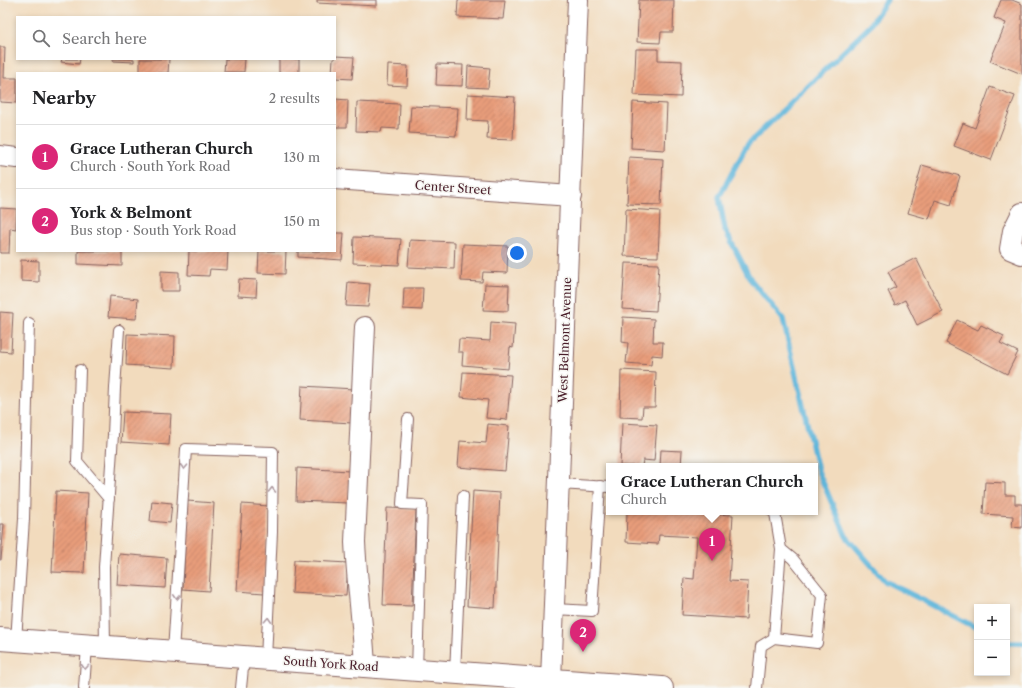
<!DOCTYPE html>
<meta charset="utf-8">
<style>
body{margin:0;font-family:"Libre Caslon Text",serif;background:#f2f2f2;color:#202124}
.controls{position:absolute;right:12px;bottom:12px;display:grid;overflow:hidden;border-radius:0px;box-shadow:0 2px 6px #0003}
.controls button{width:36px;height:36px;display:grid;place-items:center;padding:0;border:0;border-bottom:1px solid #e0e0e0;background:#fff;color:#202124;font:20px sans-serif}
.you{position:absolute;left:517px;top:253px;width:14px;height:14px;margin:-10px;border:3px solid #fff;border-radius:50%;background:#1a73e8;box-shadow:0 0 0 6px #1a73e833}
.badge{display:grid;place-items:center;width:26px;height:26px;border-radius:50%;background:#db2777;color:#fff;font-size:13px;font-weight:700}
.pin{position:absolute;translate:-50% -33px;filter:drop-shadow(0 1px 2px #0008)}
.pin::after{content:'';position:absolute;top:21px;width:14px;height:12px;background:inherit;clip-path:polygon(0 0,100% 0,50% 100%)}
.popup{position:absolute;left:606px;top:463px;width:212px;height:52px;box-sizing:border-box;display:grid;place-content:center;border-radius:0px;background:#fff;filter:drop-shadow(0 1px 3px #0005);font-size:13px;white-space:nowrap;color:#757577}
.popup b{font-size:15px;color:#202124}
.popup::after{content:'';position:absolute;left:50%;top:100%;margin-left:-8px;border:8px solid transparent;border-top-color:#fff}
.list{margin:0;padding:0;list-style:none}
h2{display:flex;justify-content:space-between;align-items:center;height:52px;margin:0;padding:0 16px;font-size:17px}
h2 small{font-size:13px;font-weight:400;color:#757577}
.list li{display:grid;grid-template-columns:26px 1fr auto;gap:12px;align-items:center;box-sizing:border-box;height:64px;padding:0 16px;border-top:1px solid #e0e0e0}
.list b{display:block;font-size:15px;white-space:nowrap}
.list p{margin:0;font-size:13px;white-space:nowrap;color:#757577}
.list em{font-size:13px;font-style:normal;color:#757577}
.icon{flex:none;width:22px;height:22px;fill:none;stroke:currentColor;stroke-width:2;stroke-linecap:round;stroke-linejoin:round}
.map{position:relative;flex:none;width:1022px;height:688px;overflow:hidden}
.search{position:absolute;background:#fff;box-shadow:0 2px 6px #0003;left:16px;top:16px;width:320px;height:44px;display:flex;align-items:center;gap:10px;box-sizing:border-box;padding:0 14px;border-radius:0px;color:#757577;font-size:15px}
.panel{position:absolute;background:#fff;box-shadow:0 2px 6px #0003;left:16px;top:72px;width:320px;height:180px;border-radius:0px}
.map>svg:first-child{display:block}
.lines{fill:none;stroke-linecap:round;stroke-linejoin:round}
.stream{stroke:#5db5da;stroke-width:5.5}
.building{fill:url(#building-hatch)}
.lane-casing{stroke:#85615e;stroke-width:12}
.street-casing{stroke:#85615e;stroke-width:22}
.secondary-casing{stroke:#85615e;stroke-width:24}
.lane{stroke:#fff;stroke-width:10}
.street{stroke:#fff;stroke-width:20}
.secondary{stroke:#fff;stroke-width:22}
.oneway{stroke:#ae9aa0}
.labels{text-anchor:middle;stroke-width:3;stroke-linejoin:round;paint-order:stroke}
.street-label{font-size:12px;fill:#4a1f2b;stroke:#f6f6f2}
</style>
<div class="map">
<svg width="1022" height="688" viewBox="0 0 1022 688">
<defs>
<pattern id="building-hatch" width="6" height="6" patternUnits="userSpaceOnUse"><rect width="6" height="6" fill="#e89d7b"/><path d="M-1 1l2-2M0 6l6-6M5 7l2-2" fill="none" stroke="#be7f65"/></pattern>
</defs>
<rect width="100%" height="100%" fill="#f6f6f2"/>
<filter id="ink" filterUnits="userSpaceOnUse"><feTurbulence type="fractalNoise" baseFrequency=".025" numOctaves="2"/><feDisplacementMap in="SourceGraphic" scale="8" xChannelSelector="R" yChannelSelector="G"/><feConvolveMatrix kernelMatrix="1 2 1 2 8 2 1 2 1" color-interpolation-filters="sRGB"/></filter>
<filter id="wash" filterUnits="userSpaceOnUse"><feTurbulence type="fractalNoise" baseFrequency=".012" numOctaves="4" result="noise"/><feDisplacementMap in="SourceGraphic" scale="16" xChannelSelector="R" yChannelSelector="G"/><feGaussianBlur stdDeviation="0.9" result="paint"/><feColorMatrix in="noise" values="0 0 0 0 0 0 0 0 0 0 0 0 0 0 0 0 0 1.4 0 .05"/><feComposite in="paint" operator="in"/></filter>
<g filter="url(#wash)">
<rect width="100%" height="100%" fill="#f2dbbd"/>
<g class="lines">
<g class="stream">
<polyline points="887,0 868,28 747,145 719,197 725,230 751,280 783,319 818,471 846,536 885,581 977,628"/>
<polyline points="1007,643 1022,643"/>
</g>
</g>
<g id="blocks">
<g class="building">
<polygon points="317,0 377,0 377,6 317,3"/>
<polygon points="458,0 505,0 503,19 457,17"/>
<polygon points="639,0 674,0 673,32 661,32 660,43 637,42"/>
<polygon points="1001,0 1012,0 1022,4 1022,74 990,61 1006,23 994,18"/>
<polygon points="0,47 5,47 4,78 17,78 17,103 0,102"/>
<polygon points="636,49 658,49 658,60 682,61 681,97 634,95"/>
<polygon points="335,56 354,57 352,79 335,78 335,73 332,73 333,59 335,59"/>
<polygon points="62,59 80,59 79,64 61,62"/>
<polygon points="113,59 134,59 134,62 113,61"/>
<polygon points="140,59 169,59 168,73 140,73"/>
<polygon points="225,59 245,59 244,72 224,72"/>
<rect x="279" y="59" width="20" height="14"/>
<polygon points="437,64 463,65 462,86 436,85"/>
<polygon points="388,65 408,66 407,86 387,85"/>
<polygon points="468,66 490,68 488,88 467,87"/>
<polygon points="990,87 1015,96 991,160 954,146 963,123 975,128"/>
<polygon points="468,94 515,97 513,140 487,139 488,121 467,120"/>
<polygon points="335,99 348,100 347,127 335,127"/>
<polygon points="357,102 400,104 399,129 382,128 381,132 356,131"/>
<polygon points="633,102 667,104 665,150 631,148"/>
<polygon points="411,106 458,108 456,136 409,133"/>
<polygon points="629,157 663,159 661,205 627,204"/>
<polygon points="922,165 960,176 951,205 935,200 929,219 908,213"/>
<polygon points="0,208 17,209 16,229 10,228 9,253 0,253"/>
<polygon points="626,209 660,211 658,257 624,256"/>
<polygon points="335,233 344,233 342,260 298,257 298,251 335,251"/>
<polygon points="354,237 401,239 399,265 353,263"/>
<polygon points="410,240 455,242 454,269 408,267"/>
<polygon points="463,244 508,246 507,273 483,272 482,282 461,281"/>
<polygon points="78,251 122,251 122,266 78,264"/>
<polygon points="189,251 228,251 227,270 210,269 209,276 188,275"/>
<polygon points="259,251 286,251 285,274 258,273"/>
<polygon points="916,258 943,312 917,325 905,300 895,305 888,291 896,287 888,272"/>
<polygon points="21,260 39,261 39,282 21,281"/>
<polygon points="625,263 659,264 656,311 622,309"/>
<polygon points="161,271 179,272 179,291 161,291"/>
<polygon points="239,279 257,280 256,297 238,296"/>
<polygon points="348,282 370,284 368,307 346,306"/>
<polygon points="485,284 509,285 508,311 483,310"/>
<polygon points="404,288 423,288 422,310 403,309"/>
<polygon points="110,296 138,299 136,319 108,317"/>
<polygon points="0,312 13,313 11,352 0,351"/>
<polygon points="623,317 654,319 653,342 663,342 662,356 652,355 651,365 626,363 628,343 622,342"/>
<polygon points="957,320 978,330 981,325 1004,336 1000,343 1018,352 1007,374 946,343"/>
<polygon points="491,322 515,324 513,348 510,347 508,369 462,365 463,352 458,352 459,339 490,341"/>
<polygon points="127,334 175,336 174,368 126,365"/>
<polygon points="621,370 656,372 655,407 643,407 642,418 620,417"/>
<polygon points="463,372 511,375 507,420 486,418 488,400 461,397"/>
<polygon points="302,386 354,389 352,423 300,420"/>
<polygon points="123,412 171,414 169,445 121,442"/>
<polygon points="622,423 657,425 654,461 643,460 642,466 620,466"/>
<polygon points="488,424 509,426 505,471 458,467 460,441 486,443"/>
<polygon points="661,450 682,451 681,466 660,466"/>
<polygon points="297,468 350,471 349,503 296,501"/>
<polygon points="985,482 1005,483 1005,495 1015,495 1015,504 1022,504 1022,528 1012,527 1013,516 983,514"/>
<polygon points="56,491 88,493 84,573 52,572"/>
<polygon points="473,491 500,493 495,608 467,606"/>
<polygon points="152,501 172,503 170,523 150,521"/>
<polygon points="187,501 214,503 209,591 183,589"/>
<polygon points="242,504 269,506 264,593 237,591"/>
<polygon points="387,508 416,509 412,606 383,605"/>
<polygon points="627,512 713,512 713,514 733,515 729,581 748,582 746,619 682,615 684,578 694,579 697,537 659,535 658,544 626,542"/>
<polygon points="0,524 4,524 1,560 0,560"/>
<polygon points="119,554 167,558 165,588 117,585"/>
<polygon points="294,560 348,563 346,596 292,593"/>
</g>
</g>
</g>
<g filter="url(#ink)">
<use href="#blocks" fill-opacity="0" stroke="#85615e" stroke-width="1"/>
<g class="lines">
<g class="lane-casing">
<g id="lane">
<polyline points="80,370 77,461 109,499"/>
<polyline points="408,419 402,504 422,505 417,670"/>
<polyline points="559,484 609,487"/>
<polyline points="554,609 592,611 600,486"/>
<polyline points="774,638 781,549"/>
<polyline points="16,641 24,519 29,323"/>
<polyline points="105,647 104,567 113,435 115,388 119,330"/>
<polyline points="173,652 186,449 273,452 272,532 266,659"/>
<polyline points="455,673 463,496"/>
<polyline points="84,688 87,646"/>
<polyline points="241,688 244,658"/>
<polyline points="757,688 761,646 774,638 817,643 822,595 793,559 781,549 775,513 773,512"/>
</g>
</g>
<g class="street-casing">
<g id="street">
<polyline points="0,156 17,158"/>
<polyline points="335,179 571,196"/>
<polyline points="1022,213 1013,231 1010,249 1022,254"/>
<path d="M365,327L355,542C357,584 363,625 365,667"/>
<polyline points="551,680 578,0"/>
</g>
</g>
<g class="secondary-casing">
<polyline id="secondary" points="0,639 662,688"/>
</g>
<use href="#lane" class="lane"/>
<use href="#street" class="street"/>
<use href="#secondary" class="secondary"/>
</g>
<defs><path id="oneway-chevron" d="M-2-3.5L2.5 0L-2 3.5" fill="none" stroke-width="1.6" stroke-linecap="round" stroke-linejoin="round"/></defs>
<g class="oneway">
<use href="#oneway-chevron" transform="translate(184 467) rotate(93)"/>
<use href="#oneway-chevron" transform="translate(272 490) rotate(-89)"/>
<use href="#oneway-chevron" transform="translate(177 597) rotate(93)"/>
<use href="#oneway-chevron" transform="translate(268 620) rotate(-87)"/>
<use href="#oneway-chevron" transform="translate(85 667) rotate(94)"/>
</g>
</g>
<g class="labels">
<g class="street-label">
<text transform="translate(453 188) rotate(4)" y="4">Center Street</text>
<text transform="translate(565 340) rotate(-88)" y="4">West Belmont Avenue</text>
<text transform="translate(331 664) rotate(4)" y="4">South York Road</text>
</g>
</g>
</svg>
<div class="controls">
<button>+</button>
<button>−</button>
</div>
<div class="you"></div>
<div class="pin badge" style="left:712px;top:561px">1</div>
<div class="popup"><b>Grace Lutheran Church</b>Church</div>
<div class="pin badge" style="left:583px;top:652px">2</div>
<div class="search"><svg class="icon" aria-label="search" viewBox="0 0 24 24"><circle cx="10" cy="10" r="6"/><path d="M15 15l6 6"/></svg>Search here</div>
<section class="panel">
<h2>Nearby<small>2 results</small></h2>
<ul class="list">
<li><span class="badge">1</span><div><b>Grace Lutheran Church</b><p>Church · South York Road</p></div><em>130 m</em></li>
<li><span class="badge">2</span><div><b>York &amp; Belmont</b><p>Bus stop · South York Road</p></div><em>150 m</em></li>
</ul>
</section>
</div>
